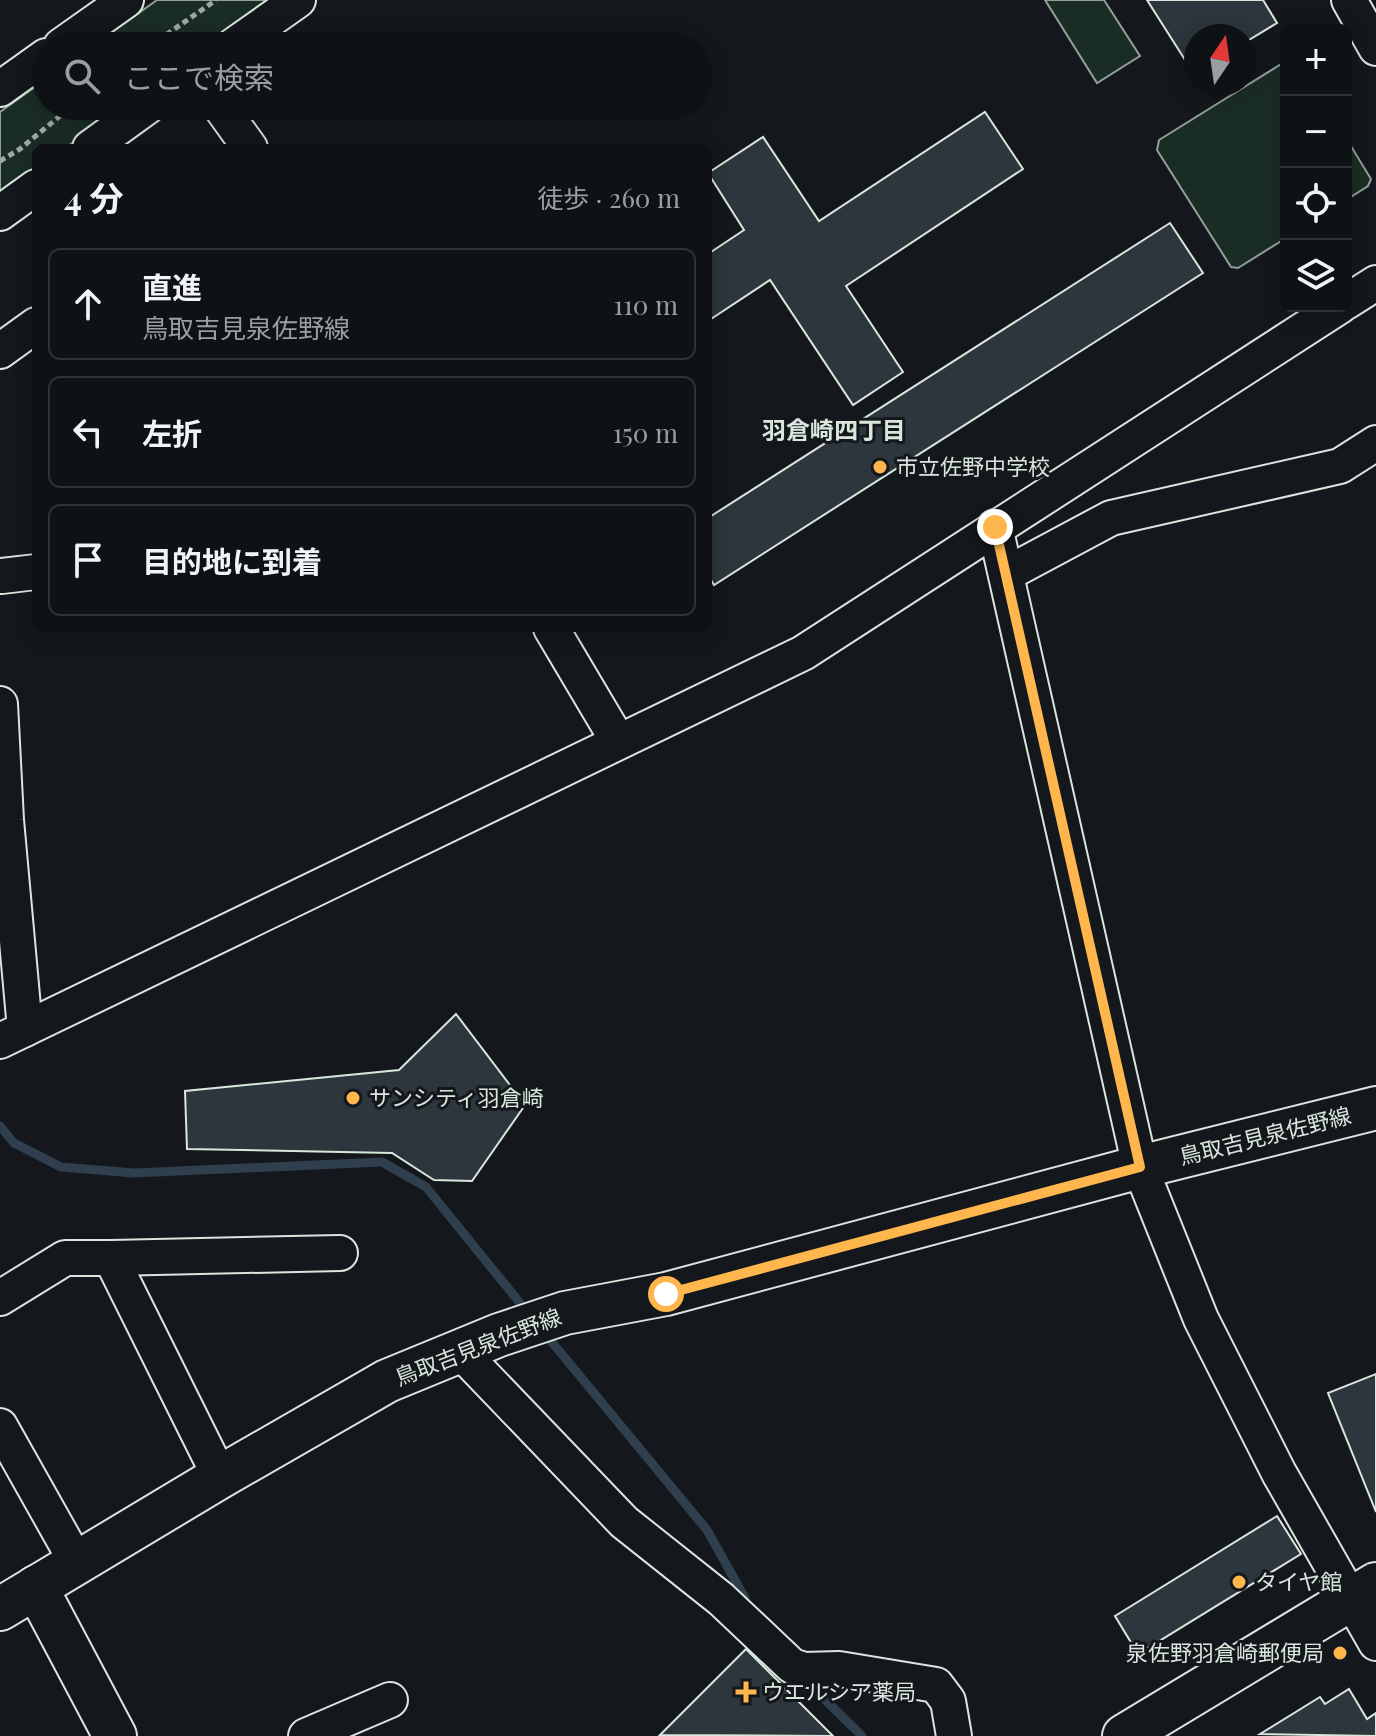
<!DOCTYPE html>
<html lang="ja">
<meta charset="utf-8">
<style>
body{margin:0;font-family:"Playfair Display","Noto Sans JP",serif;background:#181b1e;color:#f1f3f6}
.controls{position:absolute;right:24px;top:24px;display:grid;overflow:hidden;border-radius:12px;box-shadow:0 4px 20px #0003}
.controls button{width:72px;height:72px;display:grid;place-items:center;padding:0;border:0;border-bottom:2px solid #2f3234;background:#0f1215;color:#f1f3f6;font:40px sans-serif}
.compass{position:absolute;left:1184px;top:24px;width:72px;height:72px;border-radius:50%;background:#0f1215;box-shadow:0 4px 20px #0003;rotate:13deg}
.stop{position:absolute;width:24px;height:24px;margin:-18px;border:6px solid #ffb74d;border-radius:50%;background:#fff}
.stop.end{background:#ffb74d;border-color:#fff;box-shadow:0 2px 8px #0008}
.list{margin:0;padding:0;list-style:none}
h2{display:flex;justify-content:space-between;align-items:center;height:104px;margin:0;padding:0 32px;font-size:34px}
h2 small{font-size:26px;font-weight:400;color:#9b9ea0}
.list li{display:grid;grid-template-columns:52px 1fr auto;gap:24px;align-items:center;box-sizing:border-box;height:112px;margin:0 16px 16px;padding:0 16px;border:2px solid #2f3234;border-radius:12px}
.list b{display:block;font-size:30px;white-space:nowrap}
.list p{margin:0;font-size:26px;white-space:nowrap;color:#9b9ea0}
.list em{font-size:26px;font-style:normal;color:#9b9ea0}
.icon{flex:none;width:44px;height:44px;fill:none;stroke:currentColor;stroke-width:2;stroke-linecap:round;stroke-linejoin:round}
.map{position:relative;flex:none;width:1376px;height:1736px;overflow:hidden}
.search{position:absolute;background:#0f1215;box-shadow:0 4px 20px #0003;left:32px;top:32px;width:680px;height:88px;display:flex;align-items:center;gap:20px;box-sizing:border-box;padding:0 28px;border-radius:44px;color:#9b9ea0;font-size:30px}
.panel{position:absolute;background:#0f1215;box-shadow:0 4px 20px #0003;left:32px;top:144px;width:680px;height:488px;border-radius:12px}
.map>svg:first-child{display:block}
.green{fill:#1a2d24;stroke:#939e99;stroke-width:2}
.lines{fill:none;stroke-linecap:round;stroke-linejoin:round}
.stream{stroke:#2f3f4d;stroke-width:9}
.building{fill:#2c363c;stroke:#d8e6dc;stroke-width:2}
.minor-casing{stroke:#d8e6dc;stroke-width:38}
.major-casing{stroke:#d8e6dc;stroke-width:46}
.path{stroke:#9da8a2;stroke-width:5;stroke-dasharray:6 4;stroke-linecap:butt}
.minor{stroke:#14181c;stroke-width:34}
.major{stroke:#14181c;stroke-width:42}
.route{stroke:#ffb74d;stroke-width:10}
.poi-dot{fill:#ffb74d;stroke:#14181c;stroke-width:3}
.labels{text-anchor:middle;stroke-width:6;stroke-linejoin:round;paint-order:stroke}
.poi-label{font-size:22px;fill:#d8e6dc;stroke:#14181c;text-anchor:start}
.street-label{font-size:22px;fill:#d8e6dc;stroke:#14181c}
.neighbourhood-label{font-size:24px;font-weight:bold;fill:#d8e6dc;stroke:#14181c}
</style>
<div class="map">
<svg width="1376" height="1736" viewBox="0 0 1376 1736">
<rect width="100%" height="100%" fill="#14181c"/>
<g class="green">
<polygon points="157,0 274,0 209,46 93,46"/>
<polygon points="1045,0 1104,0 1140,56 1097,83"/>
<polygon points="1286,61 1286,238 1238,268 1231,267 1157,150 1159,140"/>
<polygon points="46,79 46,106 125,106 65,148 36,148 36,169 0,194 0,112"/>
<polygon points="1346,138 1371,179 1368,186 1346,200"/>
</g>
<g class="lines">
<g class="stream">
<polyline points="0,1126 14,1143 61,1167 134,1173 382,1162 426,1187 524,1308"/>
<polyline points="546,1335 707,1530 745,1598"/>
<polyline points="814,1689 862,1736"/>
</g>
</g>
<g class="building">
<polygon points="1147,0 1263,0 1277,23 1244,43 1244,36 1196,36 1196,73 1194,74"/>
<polygon points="985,112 1023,169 846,286 903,372 853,405 770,280 708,321 708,254 744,230 708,173 763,137 819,221"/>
<polygon points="1170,223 1203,273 714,585 708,575 708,518"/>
<polygon points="456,1014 525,1105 472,1181 434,1180 392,1153 187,1149 185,1091 399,1070"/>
<polygon points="1376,1374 1376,1512 1328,1393"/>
<polygon points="1277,1516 1301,1554 1138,1654 1115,1616"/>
<polygon points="746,1649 833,1736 660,1735"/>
<polygon points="1349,1689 1367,1719 1376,1713 1376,1736 1260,1734 1320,1697 1325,1704"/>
</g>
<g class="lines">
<g class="minor-casing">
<g id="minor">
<polyline points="1349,0 1376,48"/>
<polyline points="61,46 126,0"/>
<polyline points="233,46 298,0"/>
<polyline points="0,89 46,56"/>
<polyline points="220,106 250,148"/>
<polyline points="90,148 148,106"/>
<polyline points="0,213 36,187"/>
<polyline points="1346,302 1376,283"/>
<polyline points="0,351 36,325"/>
<polyline points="995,527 1140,1167 1201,1319 1279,1473 1376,1643"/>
<polyline points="1006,574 1111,518 1340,466 1376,443"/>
<polyline points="2,576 36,572"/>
<polyline points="551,628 618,741"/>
<polyline points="0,704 6,820 25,1029"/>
<polyline points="0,1041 803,653 1340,306"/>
<polyline points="111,1258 340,1253"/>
<polyline points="0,1298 65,1258 111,1258 220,1477"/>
<polyline points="460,1351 624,1522 721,1599 792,1666 804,1670 839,1669 936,1685 948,1701 954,1736"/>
<polyline points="0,1426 77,1563"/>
<polyline points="306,1736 390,1700"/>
</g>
</g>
<g class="major-casing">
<g id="major">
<polyline points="36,1587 115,1736"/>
<polyline points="0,1609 220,1477 387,1381 499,1335 565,1313 666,1294 1140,1167 1376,1108"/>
<polyline points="1124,1736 1376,1584"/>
</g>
</g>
<g class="path">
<polyline points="150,46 216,0"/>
<polyline points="0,161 20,149 72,106"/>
</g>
<use href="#minor" class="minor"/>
<use href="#major" class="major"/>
</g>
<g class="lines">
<polyline class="route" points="666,1294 1140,1167 995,527"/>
</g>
<g class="poi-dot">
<circle cx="880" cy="467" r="8"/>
<circle cx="353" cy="1098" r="8"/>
<circle cx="1239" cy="1582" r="8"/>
<circle cx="1340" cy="1653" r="8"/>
<path d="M742 1680h8v8h8v8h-8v8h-8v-8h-8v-8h8z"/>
</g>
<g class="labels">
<g class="poi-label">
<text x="896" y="475">市立佐野中学校</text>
<text x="369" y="1106">サンシティ羽倉崎</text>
<text x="1255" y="1590">タイヤ館</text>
<text x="1324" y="1661" text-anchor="end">泉佐野羽倉崎郵便局</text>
<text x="762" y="1700">ウエルシア薬局</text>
</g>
<g class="street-label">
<text transform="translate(1265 1136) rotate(-14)" y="8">鳥取吉見泉佐野線</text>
<text transform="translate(478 1347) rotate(-21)" y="8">鳥取吉見泉佐野線</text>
</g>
<g class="neighbourhood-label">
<text x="834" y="439">羽倉崎四丁目</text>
</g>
</g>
</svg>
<div class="controls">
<button>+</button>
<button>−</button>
<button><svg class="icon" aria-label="locate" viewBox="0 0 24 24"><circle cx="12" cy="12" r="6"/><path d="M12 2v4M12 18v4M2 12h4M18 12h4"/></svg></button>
<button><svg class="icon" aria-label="layers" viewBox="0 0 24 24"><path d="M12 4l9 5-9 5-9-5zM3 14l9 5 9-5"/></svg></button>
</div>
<svg class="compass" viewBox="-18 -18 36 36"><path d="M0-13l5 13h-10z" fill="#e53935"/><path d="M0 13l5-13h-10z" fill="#9b9ea0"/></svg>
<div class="stop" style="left:666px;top:1294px"></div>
<div class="stop end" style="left:995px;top:527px"></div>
<div class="search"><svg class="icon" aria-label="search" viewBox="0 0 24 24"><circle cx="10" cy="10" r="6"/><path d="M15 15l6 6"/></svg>ここで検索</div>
<section class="panel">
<h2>4 分<small>徒歩 · 260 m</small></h2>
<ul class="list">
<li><svg class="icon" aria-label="ahead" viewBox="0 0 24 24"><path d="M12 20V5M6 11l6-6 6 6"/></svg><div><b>直進</b><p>鳥取吉見泉佐野線</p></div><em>110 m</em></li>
<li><svg class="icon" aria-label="left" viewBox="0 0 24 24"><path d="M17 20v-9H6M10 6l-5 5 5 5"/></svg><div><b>左折</b></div><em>150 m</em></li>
<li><svg class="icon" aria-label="arrive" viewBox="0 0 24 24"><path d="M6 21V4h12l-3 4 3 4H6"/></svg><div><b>目的地に到着</b></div></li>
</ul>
</section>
</div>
